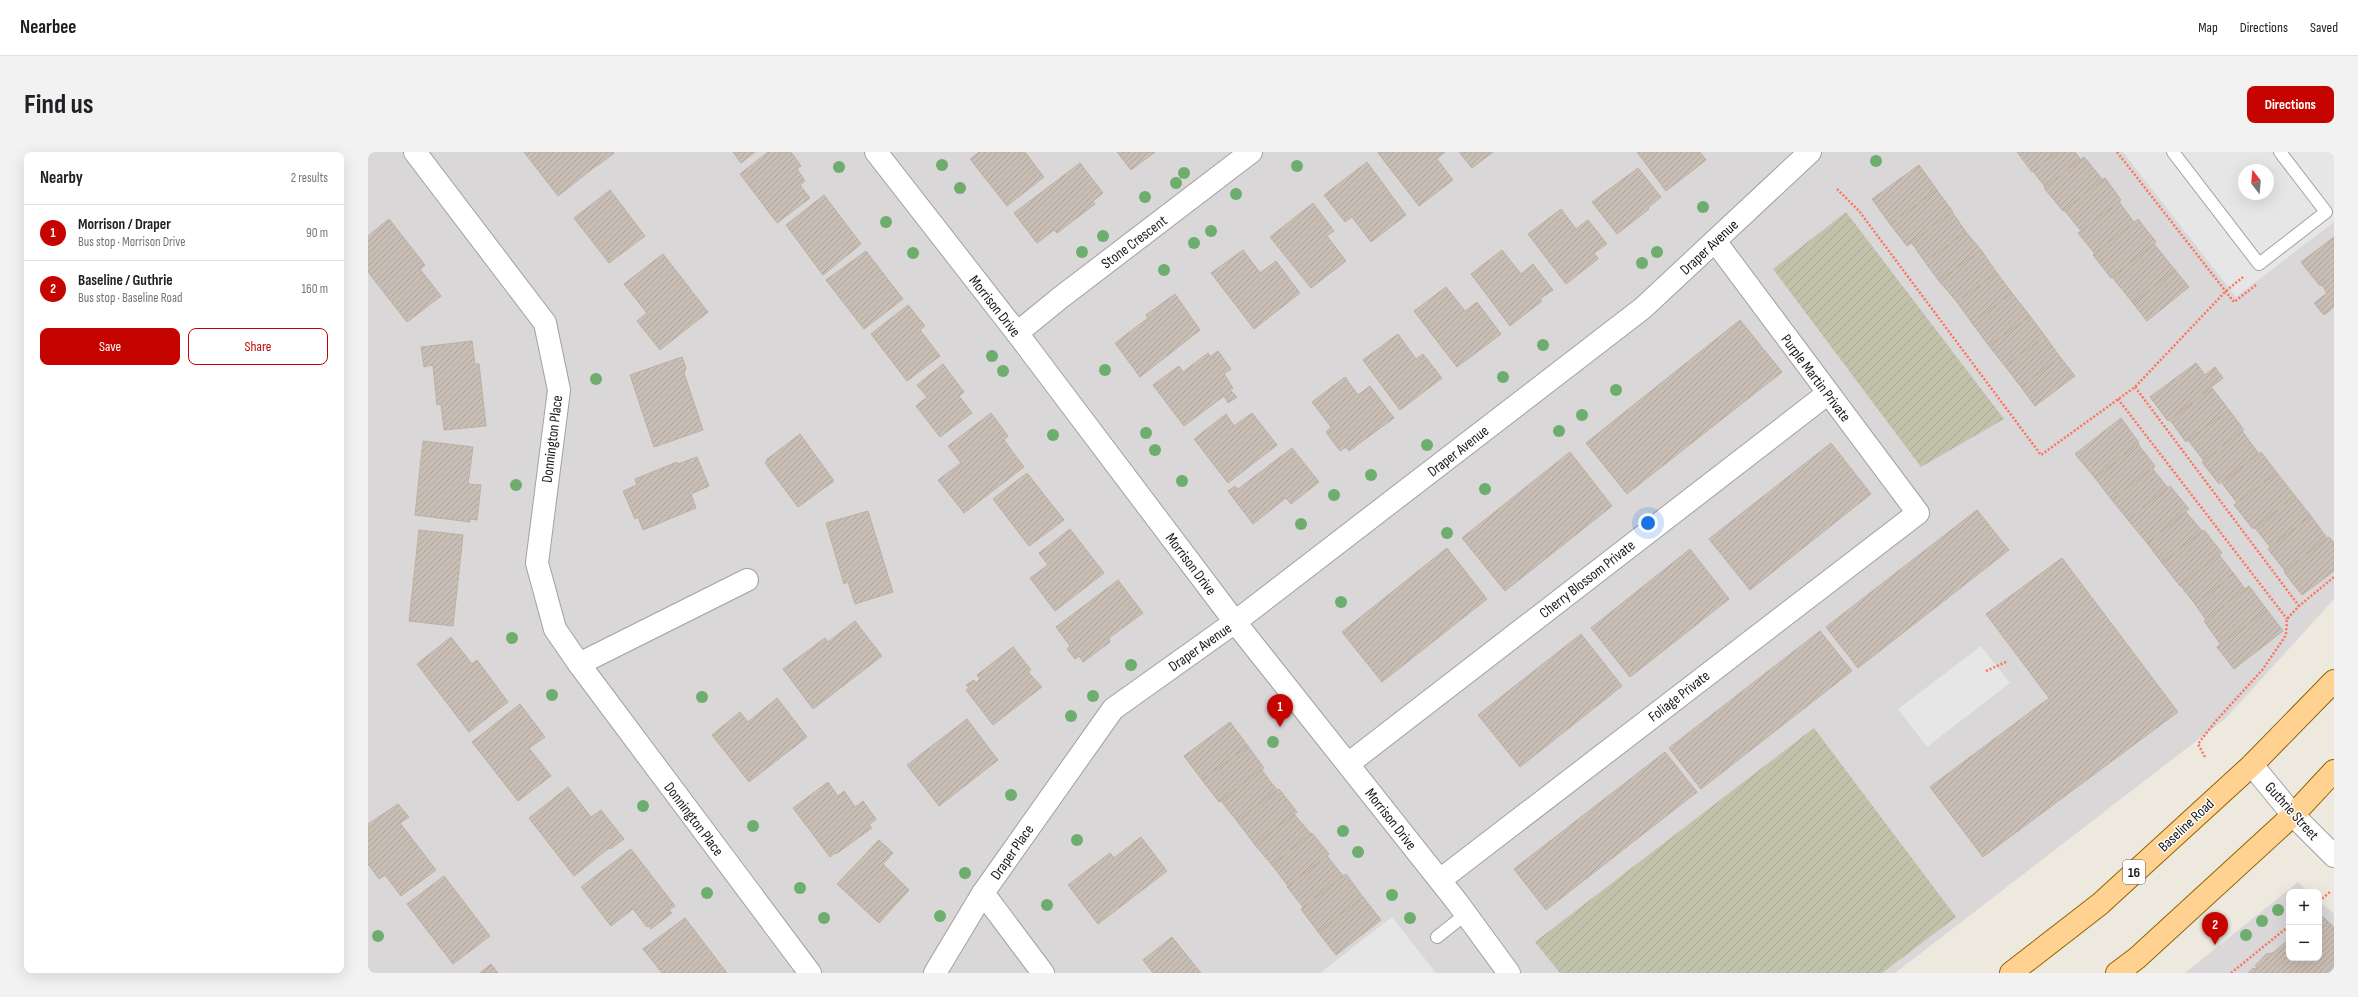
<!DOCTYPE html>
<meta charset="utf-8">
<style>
body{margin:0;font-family:"Sofia Sans Condensed",sans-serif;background:#f2f2f2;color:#202124}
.controls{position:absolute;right:12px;bottom:12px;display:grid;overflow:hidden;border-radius:8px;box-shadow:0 4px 16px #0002}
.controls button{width:36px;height:36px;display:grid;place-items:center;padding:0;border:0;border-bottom:1px solid #e0e0e0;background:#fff;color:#202124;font:20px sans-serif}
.compass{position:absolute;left:1870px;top:12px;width:36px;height:36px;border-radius:50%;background:#fff;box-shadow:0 4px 16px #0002;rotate:344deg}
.you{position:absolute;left:1280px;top:371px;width:14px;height:14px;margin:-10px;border:3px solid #fff;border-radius:50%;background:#1a73e8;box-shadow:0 0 0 6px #1a73e833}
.badge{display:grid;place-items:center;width:26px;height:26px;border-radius:50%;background:#c50400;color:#fff;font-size:13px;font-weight:700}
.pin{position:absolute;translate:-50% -33px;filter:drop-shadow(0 1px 2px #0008)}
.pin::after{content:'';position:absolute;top:21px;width:14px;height:12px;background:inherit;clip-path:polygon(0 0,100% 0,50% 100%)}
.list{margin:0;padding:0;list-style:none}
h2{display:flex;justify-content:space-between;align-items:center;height:52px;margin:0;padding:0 16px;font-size:17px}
h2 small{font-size:13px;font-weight:400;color:#757577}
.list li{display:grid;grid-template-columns:26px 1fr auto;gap:12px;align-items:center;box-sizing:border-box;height:56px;padding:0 16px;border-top:1px solid #e0e0e0}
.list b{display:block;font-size:15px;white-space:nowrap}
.list p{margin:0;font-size:13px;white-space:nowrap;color:#757577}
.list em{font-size:13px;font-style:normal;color:#757577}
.actions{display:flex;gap:8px;padding:12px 16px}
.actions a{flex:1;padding:9px 0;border:1px solid #c50400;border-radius:8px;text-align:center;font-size:14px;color:#c50400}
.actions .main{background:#c50400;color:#fff}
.map{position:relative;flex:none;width:1966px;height:821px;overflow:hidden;border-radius:8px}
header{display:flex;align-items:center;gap:24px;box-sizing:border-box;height:56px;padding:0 20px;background:#fff;border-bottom:1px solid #e0e0e0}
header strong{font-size:19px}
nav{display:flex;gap:22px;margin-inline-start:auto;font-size:14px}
.intro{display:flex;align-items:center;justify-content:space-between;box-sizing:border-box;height:96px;padding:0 24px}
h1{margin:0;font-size:28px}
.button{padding:10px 18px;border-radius:8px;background:#c50400;color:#fff;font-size:14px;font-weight:700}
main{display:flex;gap:24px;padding:0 24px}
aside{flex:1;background:#fff;border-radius:8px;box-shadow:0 4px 16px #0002}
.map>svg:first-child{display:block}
.residential{fill:#d9d7d7;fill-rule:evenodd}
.construction{fill:url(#construction-furrows)}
.parking{fill:#e6e6e6;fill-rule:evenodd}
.building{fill:url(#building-hatch);stroke:#bfafa1}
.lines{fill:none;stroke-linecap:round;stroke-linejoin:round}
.service-casing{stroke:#a1a1a1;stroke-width:14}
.minor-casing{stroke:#a1a1a1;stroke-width:24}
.tertiary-casing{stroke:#a1a1a1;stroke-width:24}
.primary-casing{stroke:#916400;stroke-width:24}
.path{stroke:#ff725e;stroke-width:2.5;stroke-dasharray:2 2;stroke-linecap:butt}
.service{stroke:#fff;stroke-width:12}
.minor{stroke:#fff;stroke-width:22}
.tertiary{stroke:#fff;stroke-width:22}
.primary{stroke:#ffd292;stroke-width:22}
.tree{fill:#6dad6e}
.labels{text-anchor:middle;stroke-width:3;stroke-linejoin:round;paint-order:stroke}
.shield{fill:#fff;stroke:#5f5f5f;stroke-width:1}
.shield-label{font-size:14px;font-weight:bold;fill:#1a1a1a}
.street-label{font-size:15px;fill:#1a1a1a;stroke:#fff}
</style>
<header>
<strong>Nearbee</strong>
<nav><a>Map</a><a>Directions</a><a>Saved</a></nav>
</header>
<div class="intro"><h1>Find us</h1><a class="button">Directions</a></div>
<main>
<aside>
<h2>Nearby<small>2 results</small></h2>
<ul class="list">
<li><span class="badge">1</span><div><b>Morrison / Draper</b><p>Bus stop · Morrison Drive</p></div><em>90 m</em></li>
<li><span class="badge">2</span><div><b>Baseline / Guthrie</b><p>Bus stop · Baseline Road</p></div><em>160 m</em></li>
</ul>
<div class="actions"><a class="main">Save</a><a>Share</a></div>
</aside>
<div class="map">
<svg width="1966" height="821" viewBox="0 0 1966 821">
<defs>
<pattern id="construction-furrows" width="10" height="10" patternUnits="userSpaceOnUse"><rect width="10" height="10" fill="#c1c2aa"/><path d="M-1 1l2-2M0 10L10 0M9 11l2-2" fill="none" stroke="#a5a692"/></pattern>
<pattern id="building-hatch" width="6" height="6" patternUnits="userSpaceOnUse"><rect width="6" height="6" fill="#c9beb5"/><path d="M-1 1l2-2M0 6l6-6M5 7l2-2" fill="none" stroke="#aca39b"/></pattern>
</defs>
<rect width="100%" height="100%" fill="#ede9df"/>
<g class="residential">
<path d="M0,0H1966V447L1858,566L1527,821H0ZM1876,18H1900V42H1876Z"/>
<polygon points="1930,730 1941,740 1921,740 1921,806 1951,806 1951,749 1966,762 1966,821 1817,821"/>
</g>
<g class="construction">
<polygon points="1478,60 1636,267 1553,315 1405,117"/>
<polygon points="1446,576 1588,765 1514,821 1192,821 1167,790"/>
</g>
<g class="parking">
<path d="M1755,0H1963L1966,4V70L1868,145ZM1876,18H1900V42H1876Z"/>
<polygon points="1613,494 1642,531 1559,595 1530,557"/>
<polygon points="1024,765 1068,821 952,821"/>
</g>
<g class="building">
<polygon points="156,0 245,0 246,1 229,14 227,10 228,14 190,44"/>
<polygon points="365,0 387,0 373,11"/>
<polygon points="400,0 423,0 433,14 429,17 437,29 432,33 442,46 409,71 372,22"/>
<polygon points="611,0 657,0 676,25 639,54 602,7"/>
<polygon points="749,0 787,0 763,18"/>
<polygon points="1011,0 1077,0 1069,7 1085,28 1051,54 1010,1"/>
<polygon points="1091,0 1125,0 1104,16"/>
<polygon points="1269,0 1332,0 1338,8 1298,39"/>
<polygon points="1649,0 1690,0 1664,20"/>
<polygon points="1690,0 1707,0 1712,7 1677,35 1665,19"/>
<polygon points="1716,5 1735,28 1695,59 1676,36"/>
<polygon points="999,10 1038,63 1003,90 984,65 977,70 956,43"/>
<polygon points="712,11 735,41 725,49 727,52 689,81 686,78 669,91 646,61"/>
<polygon points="1551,13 1569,38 1522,72 1504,47"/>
<polygon points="1270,16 1293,45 1280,56 1281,57 1249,82 1224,50"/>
<polygon points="1737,26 1753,48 1713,79 1696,58"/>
<polygon points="242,38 277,84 241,111 206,66"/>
<polygon points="1569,38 1585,60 1539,94 1522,72"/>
<polygon points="456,43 493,92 455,123 418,73"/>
<polygon points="1751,50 1766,70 1727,102 1710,81"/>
<polygon points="945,51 966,79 959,84 978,109 943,136 902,85"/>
<polygon points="1193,57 1208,77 1220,68 1239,92 1226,101 1230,107 1198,132 1160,82"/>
<polygon points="1584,60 1598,80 1557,110 1543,90"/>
<polygon points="21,67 57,113 52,117 73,144 39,170 0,120 0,84"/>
<polygon points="1770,67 1788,90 1743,126 1725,103"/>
<polygon points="1598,80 1613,98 1571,129 1557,110"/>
<polygon points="1966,85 1966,123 1952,134 1933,110"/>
<polygon points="1786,92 1807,118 1765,151 1744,125"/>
<polygon points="875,98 892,121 908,109 932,141 886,177 843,121"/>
<polygon points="1134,98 1153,122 1165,112 1185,138 1172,147 1174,149 1142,174 1103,122"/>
<polygon points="1613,98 1629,121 1589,150 1571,129"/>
<polygon points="498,99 535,147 496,177 458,128"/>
<polygon points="295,102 340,160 292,198 269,169 279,161 256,132"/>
<polygon points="1807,118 1821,135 1779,169 1765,151"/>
<polygon points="1629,121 1644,141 1604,171 1589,150"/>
<polygon points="1966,123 1966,155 1956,163 1946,151 1959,141 1954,133"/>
<polygon points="1078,135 1097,159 1109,150 1133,182 1089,215 1046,159"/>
<polygon points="1644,141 1662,164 1621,194 1604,171"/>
<polygon points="807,142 832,178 772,225 747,191 780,166 778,163"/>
<polygon points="540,153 557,174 552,178 572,204 539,229 503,182"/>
<polygon points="1662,164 1677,184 1637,214 1621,194"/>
<polygon points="1372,168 1414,220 1259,342 1218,291"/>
<polygon points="1030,182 1048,207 1055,202 1074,226 1032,258 995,208"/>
<polygon points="1677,184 1692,205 1653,235 1637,214"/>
<polygon points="104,189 107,212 111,212 118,274 76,278 73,252 69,253 65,213 56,215 53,195"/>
<polygon points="850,199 863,217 856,222 865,236 862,238 869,245 860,251 856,244 816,274 785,233 811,214 815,220 840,201 842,205"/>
<polygon points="314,205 318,216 316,221 335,278 286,295 262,223"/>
<polygon points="1692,205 1707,224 1667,254 1653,235"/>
<polygon points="1828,211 1837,223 1847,215 1855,226 1800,269 1782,245"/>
<polygon points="575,212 596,240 591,244 604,261 572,285 548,254 559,245 549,233"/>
<polygon points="977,225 990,243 1002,234 1026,266 981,299 978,295 972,299 958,280 963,275 944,250"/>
<polygon points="1844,236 1861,258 1818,290 1802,268"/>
<polygon points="1861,258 1876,278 1836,309 1820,288"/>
<polygon points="623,261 640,284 636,288 656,315 596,361 570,328 593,311 580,294"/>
<polygon points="884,261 909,293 860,331 826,287 858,262 866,274"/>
<polygon points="1753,266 1771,291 1727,326 1707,302"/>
<polygon points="1874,279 1891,302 1851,332 1834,310"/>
<polygon points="432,282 466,329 430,355 397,311 400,309 398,308"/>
<polygon points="55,289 105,295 100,332 113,333 109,368 102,367 102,370 47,363"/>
<polygon points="1463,291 1503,342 1382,438 1341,387"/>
<polygon points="1770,292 1787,314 1744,348 1727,326"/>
<polygon points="924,296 951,330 923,352 918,346 885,372 860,339 867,334 870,337"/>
<polygon points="1202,300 1244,354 1137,439 1094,386"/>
<polygon points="1893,300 1909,321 1869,351 1854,331"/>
<polygon points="329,305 341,334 323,342 328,356 275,378 270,365 267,367 255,339 269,333 267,327 309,310 310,312"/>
<polygon points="1784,316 1800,336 1760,368 1744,348"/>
<polygon points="659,321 696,368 661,394 625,347"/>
<polygon points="1909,321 1927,344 1885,377 1866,353"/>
<polygon points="1802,334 1821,357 1779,391 1760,368"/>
<polygon points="1927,344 1943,364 1902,395 1887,376"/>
<polygon points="1609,358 1641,398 1490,516 1458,475"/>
<polygon points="500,359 525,440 487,452 480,430 476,432 458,371"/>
<polygon points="1818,360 1834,379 1794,411 1779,391"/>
<polygon points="1943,364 1959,386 1917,419 1900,397"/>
<polygon points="702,377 736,421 687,459 662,426 680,413 671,401"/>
<polygon points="51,378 95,383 85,474 41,469"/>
<polygon points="1836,378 1854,401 1812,434 1794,411"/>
<polygon points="1961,385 1966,391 1966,419 1934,443 1916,420"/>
<polygon points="1079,396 1119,447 1014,530 974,480"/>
<polygon points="1322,397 1361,447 1262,525 1223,476"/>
<polygon points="1851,403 1866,422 1827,452 1812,433"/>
<polygon points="1694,406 1810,560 1615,705 1562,635 1681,546 1618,462"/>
<polygon points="1866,422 1878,438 1838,468 1827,452"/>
<polygon points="750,428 775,461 741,486 742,490 715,510 711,504 707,507 699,497 702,494 688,475"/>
<polygon points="1881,434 1899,458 1853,493 1836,469"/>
<polygon points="1899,458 1915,479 1866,517 1849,495"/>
<polygon points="487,469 514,504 445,557 415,517 457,486 460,490"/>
<polygon points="1452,479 1484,519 1333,637 1301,596"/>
<polygon points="1213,482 1254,534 1152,615 1110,563"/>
<polygon points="83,485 104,512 109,508 140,550 101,580 49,512"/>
<polygon points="645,495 663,518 660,520 674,535 625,573 598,538 601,536 598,533 606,528 608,531 612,527 609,523"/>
<polygon points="409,546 439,585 381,630 344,583 372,560 380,570"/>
<polygon points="152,552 177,585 161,596 183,624 150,649 104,590"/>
<polygon points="599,567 630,608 571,654 539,613"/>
<polygon points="862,570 880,594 834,628 816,604"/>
<polygon points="880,594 896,616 851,650 834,628"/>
<polygon points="1297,600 1329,640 1178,758 1146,717"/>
<polygon points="893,617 909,638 869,669 853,649"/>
<polygon points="460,630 470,644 476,639 487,655 495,649 508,667 501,673 504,676 468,702 467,701 462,705 425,656"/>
<polygon points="200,635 223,665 233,658 256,687 242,697 241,696 206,724 161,666"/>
<polygon points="911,637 929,660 887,693 869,669"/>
<polygon points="30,652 41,665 32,671 68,718 33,744 17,723 11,727 0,712 0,672"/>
<polygon points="926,662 943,682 904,713 887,693"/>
<polygon points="944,681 961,702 920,734 904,713"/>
<polygon points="773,685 799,719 730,772 700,733 742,701 746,706"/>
<polygon points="511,688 525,701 515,712 541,738 511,771 469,732"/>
<polygon points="263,697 307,754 301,758 304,761 283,777 281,774 279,775 265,757 243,774 213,735"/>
<polygon points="959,704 975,724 935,755 919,735"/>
<polygon points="978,722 995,745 950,780 933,757"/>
<polygon points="76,724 122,784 85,812 39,752"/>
<polygon points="995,745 1013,768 968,803 950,780"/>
<polygon points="1954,764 1966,775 1966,821 1880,821 1885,816 1887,817 1889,815 1887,814 1898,802 1905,801 1920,788 1921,806 1951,806 1951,767"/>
<polygon points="317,766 359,821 294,821 275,797"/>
<polygon points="804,785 833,821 785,821 775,808"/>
<polygon points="123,812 130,821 112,821"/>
</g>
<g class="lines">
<g class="service-casing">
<g id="service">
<polyline points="1805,0 1891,112 1958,60 1912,0"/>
<polyline points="1069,785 1098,762"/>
</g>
</g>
<g class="minor-casing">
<g id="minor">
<polyline points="47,0 177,171 191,238 169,411 187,477 211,512 442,821"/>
<polyline points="649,181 692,146 883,0"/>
<polyline points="211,512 379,428"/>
<polyline points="980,612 1459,242"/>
<polyline points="1072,728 1550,361 1347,89"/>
<polyline points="615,741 675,821"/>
<polyline points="567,821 615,741 745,557 867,470 1275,156 1442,0"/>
</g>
</g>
<g class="tertiary-casing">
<g id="tertiary">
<polyline points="508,0 649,181 867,470 1089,750 1141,821"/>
<polyline points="1884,613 1925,663 1966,704"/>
</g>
</g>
<g class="primary-casing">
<g id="primary">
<polyline points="1643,821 1732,752 1884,613 1966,529"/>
<polyline points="1749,821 1769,806 1925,663 1966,619"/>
</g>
</g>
<g class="path">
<polyline points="1749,0 1866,150 1888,133"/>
<polyline points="1469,37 1491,59 1673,303 1767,235 1858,139 1875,125"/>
<polyline points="1767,235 1931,454"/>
<polyline points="1750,247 1919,467"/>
<polyline points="1618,519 1640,509"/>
<polyline points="1837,605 1830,592 1847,570 1895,517 1918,483 1919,467 1931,454 1966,425"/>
<polyline points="1951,749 1962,740"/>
<polyline points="1863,821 1921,774"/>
</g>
<use href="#service" class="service"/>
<use href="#minor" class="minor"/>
<use href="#tertiary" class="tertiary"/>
<use href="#primary" class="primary"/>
</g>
<g class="tree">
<circle cx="1508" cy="9" r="6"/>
<circle cx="574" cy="13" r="6"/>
<circle cx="929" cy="14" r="6"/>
<circle cx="471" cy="15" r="6"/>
<circle cx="816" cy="21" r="6"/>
<circle cx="808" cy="31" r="6"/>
<circle cx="592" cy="36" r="6"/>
<circle cx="868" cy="42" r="6"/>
<circle cx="777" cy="45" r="6"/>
<circle cx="1335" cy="55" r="6"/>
<circle cx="518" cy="70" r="6"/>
<circle cx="843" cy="79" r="6"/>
<circle cx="735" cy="84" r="6"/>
<circle cx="826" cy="91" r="6"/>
<circle cx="714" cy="100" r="6"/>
<circle cx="1289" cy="100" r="6"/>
<circle cx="545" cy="101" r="6"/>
<circle cx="1274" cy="111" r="6"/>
<circle cx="796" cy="118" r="6"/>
<circle cx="1175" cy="193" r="6"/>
<circle cx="624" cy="204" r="6"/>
<circle cx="737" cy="218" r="6"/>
<circle cx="635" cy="219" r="6"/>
<circle cx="1135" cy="225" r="6"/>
<circle cx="228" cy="227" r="6"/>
<circle cx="1248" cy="238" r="6"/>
<circle cx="1214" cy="263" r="6"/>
<circle cx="1191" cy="279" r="6"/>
<circle cx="778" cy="281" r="6"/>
<circle cx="685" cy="283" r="6"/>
<circle cx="1059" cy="293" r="6"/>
<circle cx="787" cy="298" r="6"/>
<circle cx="1003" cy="323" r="6"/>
<circle cx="814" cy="329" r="6"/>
<circle cx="148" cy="333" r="6"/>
<circle cx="1117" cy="337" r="6"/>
<circle cx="966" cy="343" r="6"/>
<circle cx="933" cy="372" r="6"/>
<circle cx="1079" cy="381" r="6"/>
<circle cx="973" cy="450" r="6"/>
<circle cx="144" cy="486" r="6"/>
<circle cx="763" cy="513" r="6"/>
<circle cx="184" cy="543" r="6"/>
<circle cx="725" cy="544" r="6"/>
<circle cx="334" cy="545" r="6"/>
<circle cx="703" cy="564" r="6"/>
<circle cx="905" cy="590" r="6"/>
<circle cx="643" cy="643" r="6"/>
<circle cx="275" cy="654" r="6"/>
<circle cx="385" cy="674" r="6"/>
<circle cx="975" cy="679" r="6"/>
<circle cx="709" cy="688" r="6"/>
<circle cx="990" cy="700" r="6"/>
<circle cx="597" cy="721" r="6"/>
<circle cx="432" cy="736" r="6"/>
<circle cx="339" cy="741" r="6"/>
<circle cx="1024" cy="743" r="6"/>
<circle cx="679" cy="753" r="6"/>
<circle cx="1910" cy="758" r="6"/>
<circle cx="572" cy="764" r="6"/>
<circle cx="456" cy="766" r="6"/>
<circle cx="1042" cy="766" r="6"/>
<circle cx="1894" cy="769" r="6"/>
<circle cx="1878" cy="783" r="6"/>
<circle cx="10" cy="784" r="6"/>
</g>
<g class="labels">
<rect class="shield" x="1755" y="708" width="22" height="24" rx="3"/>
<g class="shield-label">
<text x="1766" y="725">16</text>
</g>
<g class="street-label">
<text transform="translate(766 90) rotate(-37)" y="5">Stone Crescent</text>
<text transform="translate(1341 95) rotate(-43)" y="5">Draper Avenue</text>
<text transform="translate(627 154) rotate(52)" y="5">Morrison Drive</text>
<text transform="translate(1448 226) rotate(53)" y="5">Purple Martin Private</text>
<text transform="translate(184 287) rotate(-83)" y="5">Donnington Place</text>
<text transform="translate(1090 299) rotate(-38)" y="5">Draper Avenue</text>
<text transform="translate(823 412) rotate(53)" y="5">Morrison Drive</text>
<text transform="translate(1219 427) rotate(-38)" y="5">Cherry Blossom Private</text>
<text transform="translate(832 495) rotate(-35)" y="5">Draper Avenue</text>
<text transform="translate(1311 544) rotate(-38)" y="5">Foliage Private</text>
<text transform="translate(1924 659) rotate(48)" y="5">Guthrie Street</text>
<text transform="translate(326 667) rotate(53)" y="5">Donnington Place</text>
<text transform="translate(1023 667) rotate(52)" y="5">Morrison Drive</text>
<text transform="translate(1818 673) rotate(-43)" y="5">Baseline Road</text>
<text transform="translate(644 700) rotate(-55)" y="5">Draper Place</text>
</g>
</g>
</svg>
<div class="controls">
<button>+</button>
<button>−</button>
</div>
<svg class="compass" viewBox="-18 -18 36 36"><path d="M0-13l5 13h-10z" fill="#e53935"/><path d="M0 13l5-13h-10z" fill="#757577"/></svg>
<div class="you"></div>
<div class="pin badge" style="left:912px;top:575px">1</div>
<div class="pin badge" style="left:1847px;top:793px">2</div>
</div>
</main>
